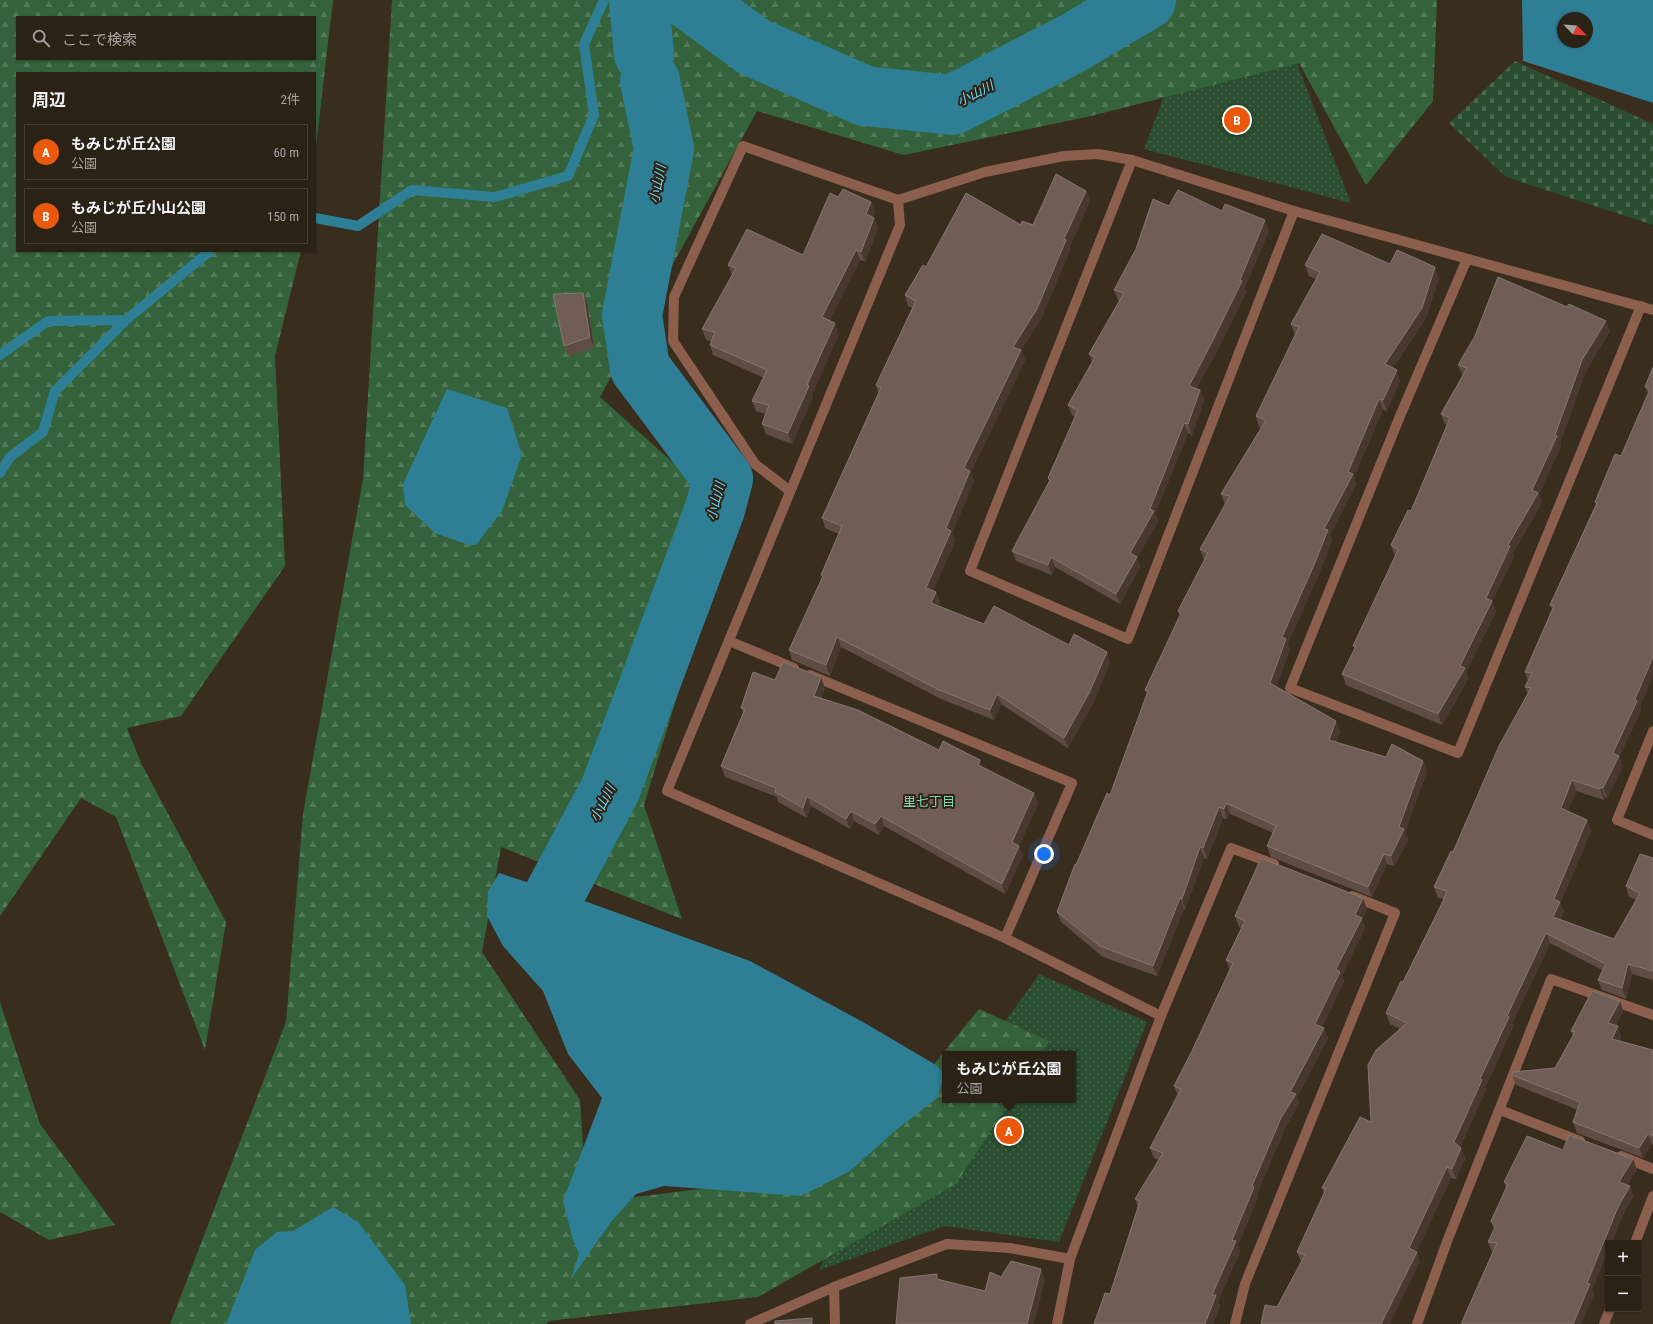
<!DOCTYPE html>
<html lang="ja">
<meta charset="utf-8">
<style>
body{margin:0;font-family:"Roboto Condensed","Noto Sans JP",sans-serif;background:#332a1f;color:#f1f3f6}
.controls{position:absolute;right:12px;bottom:12px;display:grid;overflow:hidden;border-radius:0px;box-shadow:0 1px 3px #0004}
.controls button{width:36px;height:36px;display:grid;place-items:center;padding:0;border:0;border-bottom:1px solid #473f35;background:#2b2216;color:#f1f3f6;font:20px sans-serif}
.compass{position:absolute;left:1557px;top:12px;width:36px;height:36px;border-radius:50%;background:#2b2216;box-shadow:0 1px 3px #0004;rotate:115deg}
.you{position:absolute;left:1044px;top:854px;width:14px;height:14px;margin:-10px;border:3px solid #fff;border-radius:50%;background:#1a73e8;box-shadow:0 0 0 6px #1a73e833}
.badge{display:grid;place-items:center;width:26px;height:26px;border-radius:50%;background:#ea580c;color:#fff;font-size:13px;font-weight:700}
.pin{position:absolute;translate:-50% -50%;border:2px solid #fff;box-shadow:0 1px 4px #0006}
.popup{position:absolute;left:942px;top:1051px;width:134px;height:52px;box-sizing:border-box;display:grid;place-content:center;border-radius:0px;background:#2b2216;filter:drop-shadow(0 1px 3px #0005);font-size:13px;white-space:nowrap;color:#a6a4a1}
.popup b{font-size:15px;color:#f1f3f6}
.popup::after{content:'';position:absolute;left:50%;top:100%;margin-left:-8px;border:8px solid transparent;border-top-color:#2b2216}
.list{margin:0;padding:0;list-style:none}
h2{display:flex;justify-content:space-between;align-items:center;height:52px;margin:0;padding:0 16px;font-size:17px}
h2 small{font-size:13px;font-weight:400;color:#a6a4a1}
.list li{display:grid;grid-template-columns:26px 1fr auto;gap:12px;align-items:center;box-sizing:border-box;height:56px;margin:0 8px 8px;padding:0 8px;border:1px solid #473f35;border-radius:0px}
.list b{display:block;font-size:15px;white-space:nowrap}
.list p{margin:0;font-size:13px;white-space:nowrap;color:#a6a4a1}
.list em{font-size:13px;font-style:normal;color:#a6a4a1}
.icon{flex:none;width:22px;height:22px;fill:none;stroke:currentColor;stroke-width:2;stroke-linecap:round;stroke-linejoin:round}
.map{position:relative;flex:none;width:1653px;height:1324px;overflow:hidden}
.search{position:absolute;background:#2b2216;box-shadow:0 1px 3px #0004;left:16px;top:16px;width:300px;height:44px;display:flex;align-items:center;gap:10px;box-sizing:border-box;padding:0 14px;border-radius:0px;color:#a6a4a1;font-size:15px}
.panel{position:absolute;background:#2b2216;box-shadow:0 1px 3px #0004;left:16px;top:72px;width:300px;height:180px;border-radius:0px}
.map>svg:first-child{display:block}
.grass{fill:url(#grass-dots)}
.forest{fill:url(#forest-firs);fill-rule:evenodd}
.cemetery{fill:url(#cemetery-stones)}
.water{fill:#2e7f95;fill-rule:evenodd}
.lines{fill:none;stroke-linecap:round;stroke-linejoin:round}
.stream{stroke:#2e7f95;stroke-width:10}
.river{stroke:#2e7f95;stroke-width:60}
.street{stroke:#8b5e4d;stroke-width:10}
.wall{fill:#5f4d44}
.shaded-wall{fill:#49382e}
.building{fill:#705e56;stroke:#85766d}
.labels{text-anchor:middle;stroke-width:4;stroke-linejoin:round;paint-order:stroke}
.water-label{font-size:13px;font-style:italic;fill:#69dcfd;stroke:#2f2315}
.neighbourhood-label{font-size:13px;fill:#7dd5b2;stroke:#2f2315}
</style>
<div class="map">
<svg width="1653" height="1324" viewBox="0 0 1653 1324">
<defs>
<pattern id="grass-dots" width="8" height="8" patternUnits="userSpaceOnUse"><rect width="8" height="8" fill="#2b4e30"/><path d="M2 2h.1M6 6h.1" fill="none" stroke="#4b684e" stroke-width="1.8" stroke-linecap="round"/></pattern>
<pattern id="forest-firs" width="22" height="20" patternUnits="userSpaceOnUse"><rect width="22" height="20" fill="#34633b"/><path d="M5 1l3.5 6h-7zM16 11l3.5 6h-7z" fill="#527a58"/></pattern>
<pattern id="cemetery-stones" width="16" height="16" patternUnits="userSpaceOnUse"><rect width="16" height="16" fill="#2b4e30"/><path d="M2 7V4a2 2 0 0 1 4 0v3zM10 15v-3a2 2 0 0 1 4 0v3z" fill="#4b684e"/></pattern>
</defs>
<rect width="100%" height="100%" fill="#392d1e"/>
<g class="grass">
<polygon points="1287,38 1351,203 1144,149 1166,91"/>
<polygon points="1039,974 1147,1022 1059,1242 945,1226 819,1270 835,1235 949,1100 1073,1100 1073,1054 982,1054"/>
</g>
<g class="forest">
<path d="M0,0H333L315,155V73H17V251H301L275,356L285,566L181,716L127,728L141,763L226,922L205,1050L116,817L81,798L0,916ZM17,17H315V59H17Z"/>
<polygon points="392,0 1437,0 1433,101 1366,185 1299,63 1091,116 904,155 757,111 600,397 698,485 722,549 644,805 682,919 501,847 482,952 580,1100 587,1203 803,1176 909,1095 979,1009 1049,1041 1041,1054 945,1054 945,1100 1011,1100 956,1184 758,1297 549,1321 546,1324 170,1324 286,1022 303,814 363,479"/>
<polygon points="0,1002 40,1124 115,1225 49,1240 0,1212"/>
</g>
<polygon class="cemetery" points="1515,61 1653,124 1653,225 1506,177 1449,123"/>
<g class="water">
<path d="M1522,0H1653V103L1523,61ZM1563,18H1587V42H1563Z"/>
<polygon points="447,389 507,408 522,455 502,511 476,545 469,545 435,533 405,505 403,484"/>
<polygon points="499,873 579,899 750,961 863,1022 936,1065 945,1074 937,1098 896,1130 850,1171 801,1196 664,1186 636,1194 611,1222 571,1279 579,1254 572,1237 563,1201 602,1098 568,1054 543,991 503,946 487,916 488,892"/>
<polygon points="333,1207 358,1222 405,1285 411,1324 226,1324 255,1250 277,1232 293,1231"/>
</g>
<g class="lines">
<g class="stream">
<polyline points="315,218 358,226 412,190 495,197 568,176 594,115 584,44 604,0"/>
<polyline points="0,355 48,321 126,320"/>
<polyline points="0,473 10,457 43,432 55,391 126,320 210,251"/>
</g>
<g class="river">
<polyline points="639,0 644,54"/>
<polyline points="690,0 754,47 865,96 952,105 1073,43 1146,0"/>
<polyline points="553,897 610,790 715,509 723,479 640,368 632,315 664,149 650,81"/>
</g>
<g class="street">
<polyline points="1132,160 970,571 1128,639 1294,211"/>
<polyline points="1467,259 1400,416 1290,688 1458,753 1641,306"/>
<polyline points="790,491 755,464 673,341 674,297 743,146 898,200"/>
<polyline points="729,641 794,668"/>
<polyline points="810,675 1072,783 1005,938"/>
<polyline points="1653,731 1617,820 1653,835"/>
<polyline points="1161,1016 1005,938 667,791 900,225 898,200 985,172 1064,156 1098,154 1132,160 1294,211 1653,310"/>
<polyline points="1500,1110 1580,1141"/>
<polyline points="1621,1156 1653,1169"/>
<polyline points="1635,1243 1653,1196"/>
<polyline points="834,1287 835,1324"/>
<polyline points="750,1324 834,1287 947,1244 1010,1248 1070,1259"/>
<polyline points="1057,1324 1070,1259 1161,1016 1231,848 1274,864"/>
<polyline points="1235,1324 1245,1284 1395,913 1352,896"/>
<polyline points="1417,1324 1448,1239 1551,979 1653,1015"/>
<polyline points="1604,1324 1610,1309"/>
</g>
</g>
<g class="wall">
<polygon points="1086,191 1090,201 1069,248 1070,250 1041,319 1021,350 1025,360 971,472 974,481 952,533 955,541 933,591 936,592 940,602 938,606 984,624 1069,645 1107,652 1110,663 1093,703 1068,748 1001,704 994,720 941,699 841,647 830,676 792,660 789,650 822,578 821,575 839,534 825,528 822,518 878,393 876,385 912,308 908,306 905,295 926,267 1021,225 1033,225"/>
<polygon points="838,197 871,202 875,212 873,217 878,228 865,262 860,260 829,321 839,334 812,394 813,396 792,444 766,434 762,424 766,414 756,411 752,401 764,378 713,355 710,345 711,341 706,340 702,329 732,275 728,265 803,255"/>
<polygon points="1169,206 1222,211 1269,231 1244,289 1246,292 1217,351 1196,389 1200,390 1204,400 1192,435 1188,433 1155,514 1158,521 1137,558 1140,567 1120,604 1055,567 1052,575 1016,561 1012,551 1049,482 1048,478 1075,417 1072,415 1068,405 1092,362 1089,354 1119,301 1118,300 1114,290"/>
<polygon points="1390,264 1439,278 1426,318 1393,368 1400,381 1387,411 1383,409 1354,477 1356,484 1330,535 1332,541 1318,576 1288,643 1290,649 1276,687 1340,732 1336,742 1386,757 1423,761 1427,771 1405,832 1408,840 1394,866 1387,864 1372,897 1271,857 1267,846 1273,833 1230,814 1227,819 1223,818 1207,859 1204,858 1185,909 1184,909 1157,976 1103,957 1061,922 1057,912 1076,865 1110,795 1147,694 1145,690 1180,616 1178,611 1204,560 1200,549 1225,505 1221,494 1262,428 1259,427 1256,416 1295,335 1291,324 1316,279 1309,276 1305,265"/>
<polygon points="583,293 587,303 594,348 568,356 564,346"/>
<polygon points="1610,331 1586,371 1560,443 1561,446 1539,494 1542,503 1513,553 1514,556 1492,602 1496,611 1466,672 1468,679 1442,725 1346,685 1342,674 1355,649 1353,646 1395,556 1391,545 1411,511 1447,425 1445,424 1441,414 1463,376 1458,365"/>
<polygon points="1653,367 1640,707 1641,711 1619,757 1623,766 1607,798 1605,797 1604,800 1576,791 1568,811 1587,820 1591,831 1560,904 1564,912 1560,920 1614,939 1637,900 1629,897 1626,886 1653,858 1653,980 1632,974 1626,999 1602,990 1598,980 1602,970 1550,943 1512,1024 1513,1027 1485,1088 1486,1090 1460,1147 1461,1148 1465,1158 1456,1179 1451,1178 1416,1252 1420,1262 1277,1307 1301,1262 1297,1252 1324,1193 1322,1188 1371,1122 1400,1029 1390,1024 1386,1013 1403,982 1444,899 1438,898 1434,887 1453,852 1528,695 1525,687 1528,681 1525,672 1552,609 1550,605 1596,504 1595,502 1621,456 1648,394 1645,387"/>
<polygon points="775,680 825,688 821,698 939,750 983,767 1034,793 1038,803 1019,846 1023,856 1005,894 884,826 879,835 854,821 850,829 811,806 807,818 778,802 777,797 725,777 721,766 743,713 741,708"/>
<polygon points="1367,909 1362,919 1365,928 1342,975 1344,982 1322,1027 1328,1038 1297,1097 1299,1104 1285,1128 1257,1194 1258,1197 1238,1245 1240,1252 1218,1301 1220,1306 1213,1324 1110,1294 1138,1207 1135,1199 1159,1160 1154,1158 1150,1148 1178,1096 1174,1086 1191,1053 1230,971 1226,960 1241,928 1239,927 1235,916"/>
<polygon points="1620,1001 1623,1011 1616,1026 1621,1036 1620,1041 1653,1050 1653,1145 1652,1144 1643,1158 1577,1133 1573,1122 1578,1110 1516,1085 1512,1075 1555,1068 1573,1036 1571,1031"/>
<polygon points="1563,1150 1633,1159 1637,1170 1627,1185 1630,1186 1633,1196 1622,1217 1592,1289 1594,1295 1492,1252 1488,1242 1494,1229 1491,1221 1506,1188 1504,1182"/>
</g>
<g class="shaded-wall">
<polygon points="1086,191 1090,201 1069,248 1070,250 1041,319 1021,350 1025,360 971,472 974,481 952,533 955,541 930,598 926,588 946,528 964,468 1013,347 1064,239"/>
<polygon points="871,202 875,212 870,224 866,214"/>
<polygon points="874,218 878,228 865,262 861,252"/>
<polygon points="1265,220 1269,231 1244,289 1246,292 1217,351 1192,396 1189,386 1240,280"/>
<polygon points="856,250 860,260 826,328 822,317"/>
<polygon points="1435,267 1439,278 1426,318 1389,374 1385,364"/>
<polygon points="583,293 587,303 594,348 590,337"/>
<polygon points="1606,321 1610,331 1586,371 1560,443 1561,446 1539,494 1542,503 1513,553 1514,556 1492,602 1496,611 1466,672 1468,679 1442,725 1438,714 1460,666 1486,598 1555,435 1582,360"/>
<polygon points="835,323 839,334 812,394 813,396 792,444 788,433 807,385"/>
<polygon points="1397,370 1400,381 1387,411 1383,400"/>
<polygon points="1200,390 1204,400 1192,435 1188,424"/>
<polygon points="1379,399 1383,409 1354,477 1356,484 1330,535 1332,541 1318,576 1288,643 1290,649 1274,694 1270,683 1282,637 1324,529"/>
<polygon points="1184,423 1188,433 1155,514 1158,521 1137,558 1140,567 1120,604 1116,594 1130,553 1150,509"/>
<polygon points="1051,557 1055,567 1052,575 1048,565"/>
<polygon points="936,592 940,602 935,613 931,603"/>
<polygon points="837,637 841,647 830,676 826,665"/>
<polygon points="1107,652 1110,663 1093,703 1068,748 1064,738"/>
<polygon points="1653,657 1653,676 1640,707 1641,711 1619,757 1623,766 1607,798 1603,788 1613,753 1635,699"/>
<polygon points="821,677 825,688 818,706 814,696"/>
<polygon points="997,694 1001,704 994,720 990,710"/>
<polygon points="1336,721 1340,732 1333,750 1329,740"/>
<polygon points="980,760 984,770 978,765"/>
<polygon points="1423,761 1427,771 1405,832 1408,840 1394,866 1391,856 1399,827"/>
<polygon points="1572,780 1576,791 1565,819 1561,808"/>
<polygon points="1601,787 1605,797 1604,800 1600,789"/>
<polygon points="1034,793 1038,803 1016,853 1012,842"/>
<polygon points="807,796 811,806 807,818 803,808"/>
<polygon points="1226,803 1230,814 1227,819 1224,809"/>
<polygon points="1219,807 1223,818 1207,859 1203,848"/>
<polygon points="851,811 854,821 850,829 846,819"/>
<polygon points="881,816 884,826 879,835 875,824"/>
<polygon points="1587,820 1591,831 1560,904 1564,912 1557,928 1553,917 1554,899"/>
<polygon points="1019,846 1023,856 1005,894 1002,884"/>
<polygon points="1200,847 1204,858 1185,909 1182,899"/>
<polygon points="1384,854 1387,864 1372,897 1368,887"/>
<polygon points="1180,898 1184,909 1157,976 1153,966"/>
<polygon points="1363,898 1367,909 1362,919 1365,928 1342,975 1344,982 1319,1035 1315,1024 1355,915"/>
<polygon points="1546,933 1550,943 1512,1024 1513,1027 1485,1088 1486,1090 1457,1153 1454,1142 1507,1016"/>
<polygon points="1628,964 1632,974 1626,999 1622,988"/>
<polygon points="1620,1001 1623,1011 1612,1034 1608,1023"/>
<polygon points="1618,1026 1621,1036 1616,1049 1612,1039"/>
<polygon points="1324,1028 1328,1038 1297,1097 1299,1104 1285,1128 1257,1194 1258,1197 1238,1245 1240,1252 1218,1301 1220,1306 1213,1324 1205,1324 1212,1295 1232,1240 1252,1186 1290,1092"/>
<polygon points="1648,1134 1652,1144 1643,1158 1639,1148"/>
<polygon points="1461,1148 1465,1158 1456,1179 1452,1169"/>
<polygon points="1633,1159 1637,1170 1623,1192 1619,1182"/>
<polygon points="1447,1167 1451,1178 1413,1259 1409,1248"/>
<polygon points="1630,1186 1633,1196 1622,1217 1611,1243 1608,1243 1608,1251 1592,1289 1594,1295 1581,1324 1573,1324 1587,1283 1618,1207"/>
<polygon points="1417,1252 1420,1262 1390,1324 1381,1324"/>
<polygon points="1041,1269 1045,1280 1034,1324 1027,1324"/>
</g>
<g class="building">
<polygon points="1056,174 1086,191 1064,239 1066,240 1037,309 1013,347 1021,350 964,468 970,471 946,528 951,531 926,588 936,592 931,603 984,624 994,606 1069,645 1074,634 1107,652 1089,693 1064,738 997,694 990,710 937,689 837,637 826,665 789,650 823,576 821,575 842,526 822,518 881,388 876,385 916,301 905,295 923,265 926,267 966,193 1021,225 1022,221 1033,225"/>
<polygon points="843,189 871,202 866,214 874,218 861,252 856,250 822,317 835,323 807,385 809,386 788,433 762,424 769,405 752,401 767,370 710,345 715,332 702,329 736,268 728,265 747,229 803,255 830,193 838,197"/>
<polygon points="1178,190 1222,211 1225,204 1265,220 1240,280 1242,281 1213,340 1189,386 1200,390 1188,424 1184,423 1150,509 1154,511 1130,553 1137,557 1116,594 1051,557 1048,565 1012,551 1050,480 1048,478 1078,410 1068,405 1095,357 1089,354 1124,293 1114,290 1136,249 1153,199 1169,206"/>
<polygon points="1322,234 1390,264 1397,250 1435,267 1422,308 1385,364 1397,370 1383,400 1379,399 1348,472 1353,474 1324,529 1328,530 1314,565 1282,637 1286,639 1270,683 1336,721 1329,740 1386,757 1392,744 1423,761 1399,827 1404,829 1391,856 1384,854 1368,887 1267,846 1276,826 1226,803 1224,809 1219,807 1203,848 1200,847 1182,899 1180,898 1153,966 1100,946 1057,912 1075,864 1076,865 1107,793 1110,795 1148,691 1145,690 1181,613 1178,611 1208,553 1200,549 1230,496 1221,494 1266,420 1256,416 1299,327 1291,324 1320,272 1305,265"/>
<polygon points="1498,277 1567,307 1569,304 1606,321 1582,360 1555,435 1557,436 1532,490 1538,493 1508,545 1510,546 1486,598 1492,601 1460,666 1465,668 1438,714 1342,674 1356,646 1353,646 1398,550 1391,545 1408,510 1411,511 1450,418 1441,414 1467,368 1458,365 1475,336"/>
<polygon points="583,293 590,337 564,346 553,294"/>
<polygon points="1653,367 1653,657 1635,699 1637,701 1613,753 1619,756 1603,788 1601,787 1600,789 1572,780 1561,808 1587,820 1554,899 1560,902 1553,917 1614,939 1640,893 1626,886 1640,854 1653,858 1653,971 1628,964 1622,988 1598,980 1606,964 1546,933 1507,1016 1509,1017 1480,1079 1482,1080 1454,1142 1461,1148 1452,1169 1447,1167 1409,1248 1417,1252 1381,1324 1261,1324 1265,1305 1277,1307 1305,1255 1297,1252 1326,1189 1322,1188 1360,1117 1371,1122 1368,1065 1376,1050 1407,1023 1386,1013 1401,981 1403,982 1443,901 1447,891 1434,887 1451,851 1453,852 1499,746 1531,688 1525,687 1532,673 1525,672 1554,606 1550,605 1597,503 1595,502 1615,454 1621,456 1650,389 1645,387"/>
<polygon points="783,662 821,677 814,696 858,710 939,750 943,741 980,760 978,765 1034,793 1012,842 1019,846 1002,884 881,816 875,824 851,811 846,819 807,796 803,808 775,792 776,788 721,766 745,709 741,708 753,672 775,680"/>
<polygon points="1261,858 1363,898 1355,915 1362,918 1336,969 1340,972 1315,1024 1324,1028 1290,1092 1296,1094 1281,1118 1252,1186 1254,1187 1232,1240 1236,1241 1212,1295 1216,1295 1205,1324 1094,1324 1105,1293 1110,1294 1140,1201 1135,1199 1163,1153 1150,1148 1181,1089 1174,1086 1191,1053 1233,963 1226,960 1245,921 1235,916"/>
<polygon points="1592,991 1620,1001 1608,1023 1618,1026 1612,1039 1653,1050 1653,1136 1648,1134 1639,1148 1573,1122 1580,1102 1512,1075 1513,1072 1555,1068 1575,1032 1571,1031"/>
<polygon points="1569,1135 1633,1159 1619,1182 1630,1186 1618,1207 1587,1283 1590,1284 1573,1324 1461,1324 1497,1243 1488,1242 1495,1227 1491,1221 1508,1184 1504,1182 1527,1136 1563,1150"/>
<polygon points="1011,1261 1041,1269 1027,1324 896,1324 900,1278 937,1274 937,1279 985,1291 990,1272 1001,1277"/>
<polygon points="812,1318 812,1324 775,1324 775,1321"/>
</g>
<g class="labels">
<g class="water-label">
<text transform="translate(975 93) rotate(-27)" y="5">小山川</text>
<text transform="translate(657 184) rotate(-79)" y="5">小山川</text>
<text transform="translate(715 501) rotate(-76)" y="5">小山川</text>
<text transform="translate(602 803) rotate(-63)" y="5">小山川</text>
</g>
<g class="neighbourhood-label">
<text x="929" y="806">里七丁目</text>
</g>
</g>
</svg>
<div class="controls">
<button>+</button>
<button>−</button>
</div>
<svg class="compass" viewBox="-18 -18 36 36"><path d="M0-13l5 13h-10z" fill="#e53935"/><path d="M0 13l5-13h-10z" fill="#a6a4a1"/></svg>
<div class="you"></div>
<div class="pin badge" style="left:1009px;top:1131px">A</div>
<div class="popup"><b>もみじが丘公園</b>公園</div>
<div class="pin badge" style="left:1237px;top:120px">B</div>
<div class="search"><svg class="icon" aria-label="search" viewBox="0 0 24 24"><circle cx="10" cy="10" r="6"/><path d="M15 15l6 6"/></svg>ここで検索</div>
<section class="panel">
<h2>周辺<small>2件</small></h2>
<ul class="list">
<li><span class="badge">A</span><div><b>もみじが丘公園</b><p>公園</p></div><em>60 m</em></li>
<li><span class="badge">B</span><div><b>もみじが丘小山公園</b><p>公園</p></div><em>150 m</em></li>
</ul>
</section>
</div>
